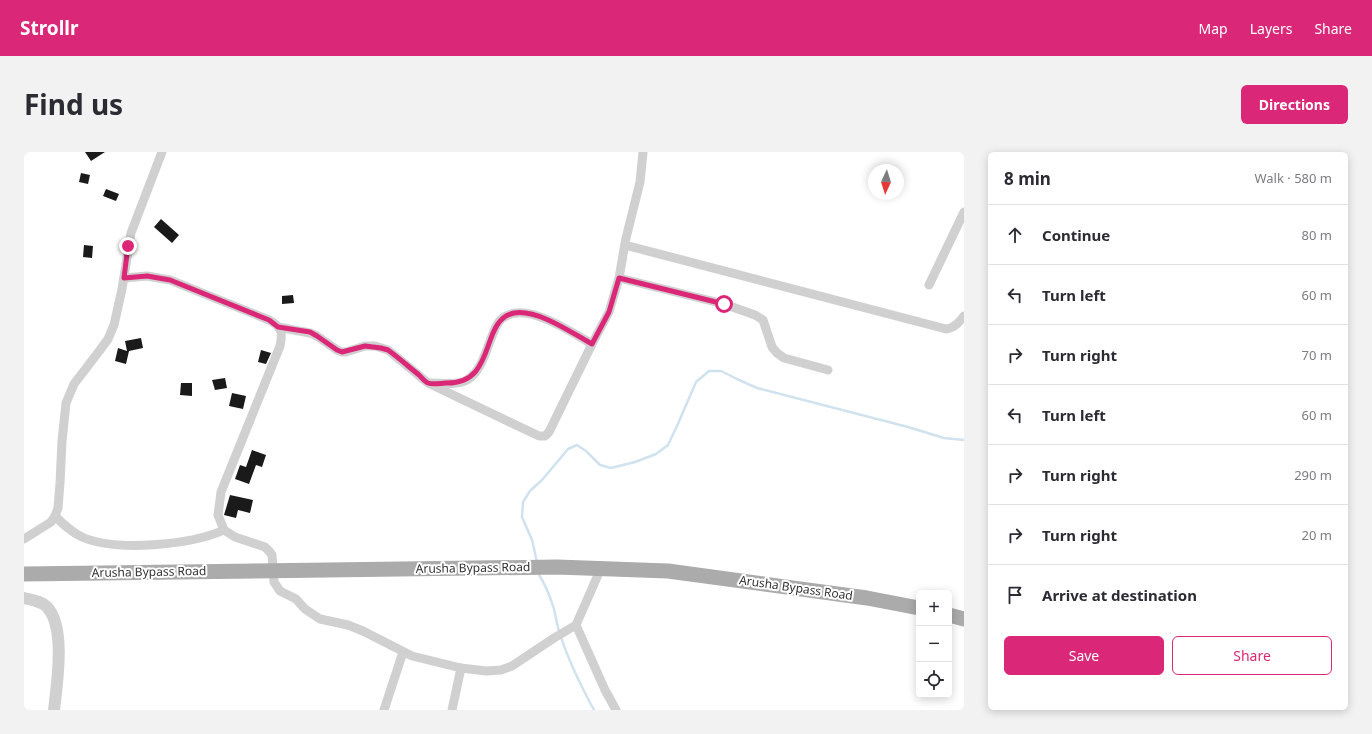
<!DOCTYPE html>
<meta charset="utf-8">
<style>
body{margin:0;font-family:"Noto Sans",sans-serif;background:#f2f2f3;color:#2b2b33}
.controls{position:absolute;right:12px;bottom:12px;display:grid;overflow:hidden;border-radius:6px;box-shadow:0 2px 10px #0003}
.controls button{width:36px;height:36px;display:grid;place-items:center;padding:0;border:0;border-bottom:1px solid #e1e1e2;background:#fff;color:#2b2b33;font:20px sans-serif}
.compass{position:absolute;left:844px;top:12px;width:36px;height:36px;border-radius:50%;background:#fff;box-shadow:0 2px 10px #0003;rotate:184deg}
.stop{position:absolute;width:12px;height:12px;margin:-9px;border:3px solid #db2777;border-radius:50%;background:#fff}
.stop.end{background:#db2777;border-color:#fff;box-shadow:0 1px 4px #0008}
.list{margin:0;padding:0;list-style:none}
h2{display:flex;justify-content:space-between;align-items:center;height:52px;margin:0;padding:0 16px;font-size:17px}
h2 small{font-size:13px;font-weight:400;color:#7c7c81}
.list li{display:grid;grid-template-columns:26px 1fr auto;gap:12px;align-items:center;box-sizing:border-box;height:60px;padding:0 16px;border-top:1px solid #e1e1e2}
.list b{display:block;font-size:15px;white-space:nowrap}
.list em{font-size:13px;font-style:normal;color:#7c7c81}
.actions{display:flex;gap:8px;padding:12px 16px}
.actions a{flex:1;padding:9px 0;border:1px solid #db2777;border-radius:6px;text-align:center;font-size:14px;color:#db2777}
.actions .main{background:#db2777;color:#fff}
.icon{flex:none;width:22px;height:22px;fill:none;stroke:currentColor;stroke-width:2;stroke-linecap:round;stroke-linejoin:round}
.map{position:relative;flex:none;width:940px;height:558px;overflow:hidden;border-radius:6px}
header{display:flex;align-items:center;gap:24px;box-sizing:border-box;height:56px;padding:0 20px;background:#db2777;color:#fff}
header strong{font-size:19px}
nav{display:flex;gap:22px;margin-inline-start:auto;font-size:14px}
.intro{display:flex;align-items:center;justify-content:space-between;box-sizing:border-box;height:96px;padding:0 24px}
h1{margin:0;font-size:28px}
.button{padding:10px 18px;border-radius:6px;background:#db2777;color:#fff;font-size:14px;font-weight:700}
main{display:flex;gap:24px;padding:0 24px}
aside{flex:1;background:#fff;border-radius:6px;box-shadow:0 2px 10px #0003}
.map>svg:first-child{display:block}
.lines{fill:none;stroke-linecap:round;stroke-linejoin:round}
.stream{stroke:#cfe2ee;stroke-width:2.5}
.building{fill:#1a1a1a}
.minor{stroke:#d0d0d0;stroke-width:9}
.tertiary{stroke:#d0d0d0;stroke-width:12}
.primary{stroke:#ababab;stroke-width:15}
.route{stroke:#db2777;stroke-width:5}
.labels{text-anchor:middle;stroke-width:4;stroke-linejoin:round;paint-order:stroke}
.street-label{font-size:12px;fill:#333;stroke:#fff}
</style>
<header>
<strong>Strollr</strong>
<nav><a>Map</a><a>Layers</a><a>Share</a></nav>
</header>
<div class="intro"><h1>Find us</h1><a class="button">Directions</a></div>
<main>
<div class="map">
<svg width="940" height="558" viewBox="0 0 940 558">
<rect width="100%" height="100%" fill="#fff"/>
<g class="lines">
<g class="stream">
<polyline points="513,410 508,388 498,365 499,350 506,339 518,328 544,297 553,293 562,299 576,313 587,316 611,310 632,302 644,293 653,274 672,230 685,219 697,219 713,227 733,236 884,275 920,286 940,288"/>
<path d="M514,421C521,432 526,444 530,457C532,465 533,474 536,482C544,508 557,534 570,558"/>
</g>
</g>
<g class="building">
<polygon points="61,0 81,0 67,9"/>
<polygon points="57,21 66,23 64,32 55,30"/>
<polygon points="82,37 95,42 92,49 79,44"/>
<polygon points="137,67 155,83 148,91 130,75"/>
<polygon points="60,93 69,94 68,106 59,105"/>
<polygon points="269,143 270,151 258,152 258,144"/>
<polygon points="117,186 119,196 105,199 102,212 91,209 94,196 103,199 101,189"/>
<polygon points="237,198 247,201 242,212 234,210"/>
<polygon points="201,226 203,236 191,238 188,228"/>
<polygon points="157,231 168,231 168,244 156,243"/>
<polygon points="208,241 222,244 219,257 205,254"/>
<polygon points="228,298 242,303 238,315 232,313 225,332 211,327 216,313 222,315"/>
<polygon points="206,343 229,348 226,361 214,358 212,366 200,363"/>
</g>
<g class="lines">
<g class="minor">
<path d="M601,93L922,177C931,176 935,170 940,164"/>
<path d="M100,126L123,124L146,128L245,168C258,175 259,179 256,194L197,340L194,363L200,378L211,385L241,395L245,399L248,403L250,430L256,439L272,447L281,457L296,467L324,473L339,479L388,504L437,516L462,519L477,518L488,514L530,486L552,473"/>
<polyline points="595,126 700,152 731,163 739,168 748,195 753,201 760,206 804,218"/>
<polyline points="905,133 940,60"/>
<polyline points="254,175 286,181 293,184 313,198 318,200 322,200 341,194 351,194 364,198 404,231 515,284 521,284 525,280 568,192 585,160 595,126 602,86 616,30 619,0"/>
<path d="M407,231C417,231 429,233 438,230C449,227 456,215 460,205C464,196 469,179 474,171C494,143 547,180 568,192"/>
<path d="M31,364C39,372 47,380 58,385C92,400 166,393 200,378"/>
<polyline points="0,387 27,370 31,364 34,356 36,331 38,289 42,251 50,232 76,198 84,187 90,173 98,137 107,81 138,0"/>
<polyline points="577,416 552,473 581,538 592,558"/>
<polyline points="360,558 379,500"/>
<polyline points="428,558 437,516"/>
</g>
<path class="tertiary" d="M0,446C8,448 17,449 23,455C42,475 33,532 30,558"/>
<g class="primary">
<polyline points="0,422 533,415 644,419 843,446 895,456"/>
<polyline points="925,463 940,467"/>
</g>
</g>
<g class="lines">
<path class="route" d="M104,94L100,126L123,124L146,128L245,168L254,175L286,180L293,184L313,198L318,200L341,194L357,196L364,198C375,206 385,215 395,223C397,225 401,230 404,231C409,233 417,231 422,231C474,232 455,168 490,161C514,157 548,181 568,192L585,160L595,126L700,152"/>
</g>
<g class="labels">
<g class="street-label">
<text transform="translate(449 416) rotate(-1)" y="4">Arusha Bypass Road</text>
<text transform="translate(125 420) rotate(-1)" y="4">Arusha Bypass Road</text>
<text transform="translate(772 436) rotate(8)" y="4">Arusha Bypass Road</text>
</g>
</g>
</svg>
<div class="controls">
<button>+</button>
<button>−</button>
<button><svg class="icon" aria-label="locate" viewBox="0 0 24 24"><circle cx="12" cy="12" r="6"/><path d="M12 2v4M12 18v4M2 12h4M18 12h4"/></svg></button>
</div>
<svg class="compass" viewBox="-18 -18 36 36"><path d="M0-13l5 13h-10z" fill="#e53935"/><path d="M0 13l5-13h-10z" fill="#7c7c81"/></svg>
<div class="stop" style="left:700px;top:152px"></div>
<div class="stop end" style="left:104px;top:94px"></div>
</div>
<aside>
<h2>8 min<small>Walk · 580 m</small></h2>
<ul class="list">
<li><svg class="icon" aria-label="ahead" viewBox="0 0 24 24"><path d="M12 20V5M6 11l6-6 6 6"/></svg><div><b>Continue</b></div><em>80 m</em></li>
<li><svg class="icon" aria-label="left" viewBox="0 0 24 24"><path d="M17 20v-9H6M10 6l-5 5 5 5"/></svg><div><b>Turn left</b></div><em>60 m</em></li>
<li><svg class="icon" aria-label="right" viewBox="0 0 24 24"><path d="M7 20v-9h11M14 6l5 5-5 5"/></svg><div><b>Turn right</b></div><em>70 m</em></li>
<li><svg class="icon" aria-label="left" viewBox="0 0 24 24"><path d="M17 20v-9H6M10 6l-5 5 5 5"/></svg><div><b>Turn left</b></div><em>60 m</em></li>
<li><svg class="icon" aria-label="right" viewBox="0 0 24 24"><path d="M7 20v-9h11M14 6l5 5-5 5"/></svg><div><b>Turn right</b></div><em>290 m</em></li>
<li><svg class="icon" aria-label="right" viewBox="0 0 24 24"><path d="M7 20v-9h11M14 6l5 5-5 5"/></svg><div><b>Turn right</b></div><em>20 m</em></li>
<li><svg class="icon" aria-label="arrive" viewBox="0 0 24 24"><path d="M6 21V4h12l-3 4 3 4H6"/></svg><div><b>Arrive at destination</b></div></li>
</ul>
<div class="actions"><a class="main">Save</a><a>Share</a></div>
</aside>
</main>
